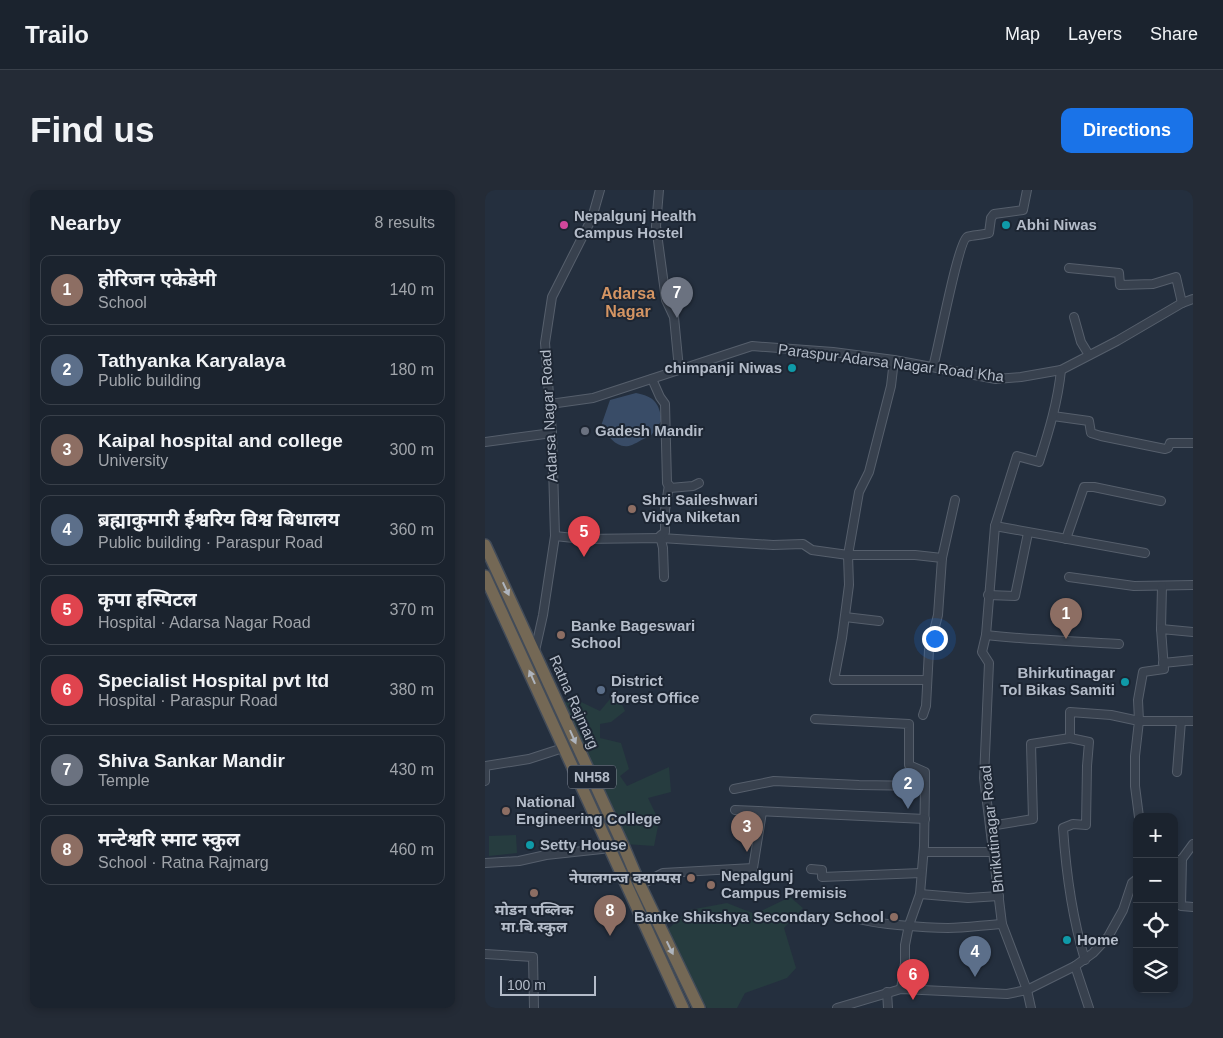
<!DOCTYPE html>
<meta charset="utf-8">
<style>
body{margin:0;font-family:Helvetica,"Noto Sans Devanagari",sans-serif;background:#242b36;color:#f1f3f6}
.controls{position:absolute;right:15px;bottom:15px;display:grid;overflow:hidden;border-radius:10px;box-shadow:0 2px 8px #0003}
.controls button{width:45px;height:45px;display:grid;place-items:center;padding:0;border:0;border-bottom:1px solid #39404a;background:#1b232e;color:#f1f3f6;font:25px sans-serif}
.scale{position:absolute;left:15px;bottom:12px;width:96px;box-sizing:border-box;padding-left:5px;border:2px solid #b4bcc9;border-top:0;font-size:14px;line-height:18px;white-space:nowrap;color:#b4bcc9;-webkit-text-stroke:4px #1d2633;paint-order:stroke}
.you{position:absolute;left:449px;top:448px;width:18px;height:18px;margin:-12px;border:4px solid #fff;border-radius:50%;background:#1a73e8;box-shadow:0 0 0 8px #1a73e833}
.badge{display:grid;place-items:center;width:32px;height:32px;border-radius:50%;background:#1a73e8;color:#fff;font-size:16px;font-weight:700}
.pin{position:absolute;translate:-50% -41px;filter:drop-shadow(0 1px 2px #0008)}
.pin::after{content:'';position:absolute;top:26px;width:18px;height:15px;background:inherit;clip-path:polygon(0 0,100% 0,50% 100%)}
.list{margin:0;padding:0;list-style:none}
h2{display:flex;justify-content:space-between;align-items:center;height:65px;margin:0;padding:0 20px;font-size:21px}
h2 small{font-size:16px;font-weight:400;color:#a0a4aa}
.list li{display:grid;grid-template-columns:32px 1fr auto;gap:15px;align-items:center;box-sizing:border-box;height:70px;margin:0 10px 10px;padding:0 10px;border:1px solid #39404a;border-radius:10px}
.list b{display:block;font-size:19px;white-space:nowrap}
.list p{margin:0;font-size:16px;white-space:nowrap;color:#a0a4aa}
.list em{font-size:16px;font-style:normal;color:#a0a4aa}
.icon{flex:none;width:28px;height:28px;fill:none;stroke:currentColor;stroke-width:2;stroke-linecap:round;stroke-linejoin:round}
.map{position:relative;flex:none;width:708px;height:818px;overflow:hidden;border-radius:10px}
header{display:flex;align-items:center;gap:30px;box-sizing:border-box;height:70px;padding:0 25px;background:#1b232e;border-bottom:1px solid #39404a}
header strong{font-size:24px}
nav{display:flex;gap:28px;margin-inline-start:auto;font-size:18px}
.intro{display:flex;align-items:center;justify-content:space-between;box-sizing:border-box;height:120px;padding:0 30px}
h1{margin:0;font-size:35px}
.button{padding:12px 22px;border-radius:10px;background:#1a73e8;color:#fff;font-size:18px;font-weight:700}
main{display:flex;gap:30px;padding:0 30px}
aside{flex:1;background:#1b232e;border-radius:10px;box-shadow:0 2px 8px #0003}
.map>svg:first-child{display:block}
.green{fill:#263c3f}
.water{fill:#394c67}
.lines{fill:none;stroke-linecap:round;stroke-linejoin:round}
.minor-casing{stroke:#565f6c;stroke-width:10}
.highway-casing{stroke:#434c59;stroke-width:14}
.minor{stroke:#38414e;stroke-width:8}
.highway{stroke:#746855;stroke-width:11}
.oneway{fill:#aeb4bd}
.hotel-dot{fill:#d1479c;stroke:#1d2633;stroke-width:2}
.culture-dot{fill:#0f9aa8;stroke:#1d2633;stroke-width:2}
.worship-dot{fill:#6b7280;stroke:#1d2633;stroke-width:2}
.education-dot{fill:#8d6e63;stroke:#1d2633;stroke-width:2}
.service-dot{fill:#5c6f8a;stroke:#1d2633;stroke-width:2}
.labels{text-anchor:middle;stroke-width:4;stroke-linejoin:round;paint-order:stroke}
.shield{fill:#1d2633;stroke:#878f9c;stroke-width:1}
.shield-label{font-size:14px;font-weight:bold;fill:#b4bcc9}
.poi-label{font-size:15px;font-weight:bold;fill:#b4bcc9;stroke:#1d2633;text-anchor:start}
.street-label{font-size:15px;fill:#b4bcc9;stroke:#1d2633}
.neighbourhood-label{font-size:16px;font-weight:bold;fill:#d59563;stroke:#1d2633}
</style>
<header>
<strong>Trailo</strong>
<nav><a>Map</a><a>Layers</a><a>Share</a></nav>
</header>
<div class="intro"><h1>Find us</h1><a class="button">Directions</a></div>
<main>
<aside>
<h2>Nearby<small>8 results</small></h2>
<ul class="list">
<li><span class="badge" style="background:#8d6e63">1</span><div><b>होरिजन एकेडेमी</b><p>School</p></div><em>140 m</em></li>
<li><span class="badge" style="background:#5c6f8a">2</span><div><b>Tathyanka Karyalaya</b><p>Public building</p></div><em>180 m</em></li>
<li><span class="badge" style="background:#8d6e63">3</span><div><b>Kaipal hospital and college</b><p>University</p></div><em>300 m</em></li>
<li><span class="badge" style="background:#5c6f8a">4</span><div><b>ब्रह्माकुमारी ईश्वरिय विश्व बिधालय</b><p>Public building · Paraspur Road</p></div><em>360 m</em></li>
<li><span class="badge" style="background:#e0444e">5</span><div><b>कृपा हस्पिटल</b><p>Hospital · Adarsa Nagar Road</p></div><em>370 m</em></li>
<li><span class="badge" style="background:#e0444e">6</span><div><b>Specialist Hospital pvt ltd</b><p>Hospital · Paraspur Road</p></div><em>380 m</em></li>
<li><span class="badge" style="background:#6b7280">7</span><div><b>Shiva Sankar Mandir</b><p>Temple</p></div><em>430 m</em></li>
<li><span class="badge" style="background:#8d6e63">8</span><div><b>मन्टेश्वरि स्माट स्कुल</b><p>School · Ratna Rajmarg</p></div><em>460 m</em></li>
</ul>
</aside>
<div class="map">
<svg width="708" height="818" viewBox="0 0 708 818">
<rect width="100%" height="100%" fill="#242f3e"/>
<g class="green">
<polygon points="131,502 140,521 126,532 115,534 115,548 136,553 144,579 135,586 142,596 184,577 186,602 163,608 174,631 169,656 140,654 79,512 94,511 115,521"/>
<polygon points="31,645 32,663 4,666 4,646"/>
<polygon points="305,707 318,718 299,738 311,778 302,788 260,803 252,818 222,818 184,748 184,738 196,728 199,721 242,713 270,724"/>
</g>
<path class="water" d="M151,203C169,207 173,211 177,230L165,247C158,248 154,252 147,255C133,261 123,246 116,236L125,210Z"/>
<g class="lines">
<g class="minor-casing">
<g id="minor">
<polyline points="174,0 171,36 181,110 189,127 194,179"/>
<polyline points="584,78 634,83 635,95 668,94 691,87 697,113"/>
<polyline points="589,127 596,152 604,165"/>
<polyline points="409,170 406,196 384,282 374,302 363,365 364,395 357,448 349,490 442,490"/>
<path d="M448,177C453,160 473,52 482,47C486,45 498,45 504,43L506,28L509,24L538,20L542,0"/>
<polyline points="167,189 175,207 180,214 182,293 185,298 208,296 214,293"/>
<polyline points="65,214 108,208 267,156 348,162 409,170 511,189 536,187 576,180 632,151 697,113 708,109"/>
<polyline points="568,226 604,231 606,243 616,246 680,259 683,258 685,253 708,253"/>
<polyline points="0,252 67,243"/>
<polyline points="510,336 660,363"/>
<polyline points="70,346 98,349 176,348 288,355 318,354 327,360 363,365 430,365 457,368 453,425 444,460 441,516 438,525"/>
<polyline points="581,349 599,297 609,297 676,311"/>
<polyline points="457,368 470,310"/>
<polyline points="179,387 178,358 175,346 180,342 180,320 184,295"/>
<polyline points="584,387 649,396 708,395"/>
<polyline points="503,405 530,406 543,343"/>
<polyline points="360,427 394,431"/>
<polyline points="676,439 677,396"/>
<polyline points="708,442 676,439 679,479 658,482 653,510 654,531 708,531"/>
<path d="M501,445C546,450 590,451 634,454"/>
<polyline points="50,461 58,425 70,346 67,243 60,153 67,107 107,28 115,0"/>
<polyline points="678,473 708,470"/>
<polyline points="330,529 424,534 424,575 440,582 440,596"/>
<polyline points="692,582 696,531"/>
<polyline points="0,591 0,576 44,569 78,558"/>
<polyline points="249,599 289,591 374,595 440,596 439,656 435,704 424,735 420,755 420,773 416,799"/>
<polyline points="250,620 440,629"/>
<polyline points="505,636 548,629 546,554 585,548"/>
<polyline points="439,662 508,662"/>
<polyline points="697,669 696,716 708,717"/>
<polyline points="689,672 697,669 708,654"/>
<polyline points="0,673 34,671 61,665 126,658 138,655"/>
<polyline points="326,679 337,680 337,687 436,683"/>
<polyline points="155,695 178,683 268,678 277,622"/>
<polyline points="435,704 483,708 514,706"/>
<path d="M368,726C375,734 449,738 463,738C481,738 499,735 517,734"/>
<polyline points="0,764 48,767 49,818"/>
<path d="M600,770C587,727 581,682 578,638L588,634L601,635L602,576L604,552L585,548V522L626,525L654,531L650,566V596L654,627"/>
<polyline points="590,776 604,818"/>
<polyline points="402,802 403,818"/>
<polyline points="352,818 416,799 522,804 542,800 590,776 608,763 623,747 638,720 647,693 652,689"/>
<path d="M546,818L542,800L517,734L499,588L504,473L497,462L501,445L510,336L532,266L554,272C564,241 573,211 576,180"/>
</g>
</g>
<g class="highway-casing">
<g id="highway">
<polyline points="0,355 138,655 155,695 214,818"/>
<polyline points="0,386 198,818"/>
</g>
</g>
<use href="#minor" class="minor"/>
<use href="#highway" class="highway"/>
</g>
<defs><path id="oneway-solid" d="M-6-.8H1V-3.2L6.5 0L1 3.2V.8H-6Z" transform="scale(1.25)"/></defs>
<g class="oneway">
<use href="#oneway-solid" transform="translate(21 399) rotate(65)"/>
<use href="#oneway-solid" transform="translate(47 487) rotate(-114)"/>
<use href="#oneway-solid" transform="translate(88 547) rotate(66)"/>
<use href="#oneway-solid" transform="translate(185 758) rotate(64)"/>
</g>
<circle class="hotel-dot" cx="79" cy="35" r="5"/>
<g class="culture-dot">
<circle cx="521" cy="35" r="5"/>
<circle cx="307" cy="178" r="5"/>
<circle cx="640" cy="492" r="5"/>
<circle cx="45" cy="655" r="5"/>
<circle cx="582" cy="750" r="5"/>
</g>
<circle class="worship-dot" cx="100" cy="241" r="5"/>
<g class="education-dot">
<circle cx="147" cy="319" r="5"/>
<circle cx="76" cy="445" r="5"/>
<circle cx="21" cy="621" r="5"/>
<circle cx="206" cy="688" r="5"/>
<circle cx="226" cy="695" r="5"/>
<circle cx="49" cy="703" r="5"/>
<circle cx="409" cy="727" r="5"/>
</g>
<circle class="service-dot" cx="116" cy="500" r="5"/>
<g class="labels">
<rect class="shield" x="83" y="575.5" width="48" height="23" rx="4"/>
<g class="shield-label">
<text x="107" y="592">NH58</text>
</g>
<g class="poi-label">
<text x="89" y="31">Nepalgunj Health<tspan x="89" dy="17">Campus Hostel</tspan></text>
<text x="531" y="40">Abhi Niwas</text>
<text x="297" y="183" text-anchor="end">chimpanji Niwas</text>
<text x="110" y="246">Gadesh Mandir</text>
<text x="157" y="315">Shri Saileshwari<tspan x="157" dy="17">Vidya Niketan</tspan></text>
<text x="86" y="441">Banke Bageswari<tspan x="86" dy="17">School</tspan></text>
<text x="630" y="488" text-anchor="end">Bhirkutinagar<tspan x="630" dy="17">Tol Bikas Samiti</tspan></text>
<text x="126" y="496">District<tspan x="126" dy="17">forest Office</tspan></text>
<text x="31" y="617">National<tspan x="31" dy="17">Engineering College</tspan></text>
<text x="55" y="660">Setty House</text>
<text x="236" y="691">Nepalgunj<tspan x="236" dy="17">Campus Premisis</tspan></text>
<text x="196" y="693" text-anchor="end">नेपालगन्ज क्याम्पस</text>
<text x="49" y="725" text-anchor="middle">माेडन पब्लिक<tspan x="49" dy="17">मा.बि.स्कुल</tspan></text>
<text x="399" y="732" text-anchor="end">Banke Shikshya Secondary School</text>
<text x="592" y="755">Home</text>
</g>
<g class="street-label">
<text transform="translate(406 173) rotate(7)" y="5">Paraspur Adarsa Nagar Road Kha</text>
<text transform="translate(64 226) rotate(-93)" y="5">Adarsa Nagar Road</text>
<text transform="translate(89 512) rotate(66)" y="5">Ratna Rajmarg</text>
<text transform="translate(507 639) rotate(-96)" y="5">Bhrikutinagar Road</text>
</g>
<g class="neighbourhood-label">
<text x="143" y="109">Adarsa<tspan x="143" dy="18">Nagar</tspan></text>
</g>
</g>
</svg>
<div class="controls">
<button>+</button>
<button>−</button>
<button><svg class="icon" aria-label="locate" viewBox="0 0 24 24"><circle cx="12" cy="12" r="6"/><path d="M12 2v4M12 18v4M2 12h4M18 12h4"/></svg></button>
<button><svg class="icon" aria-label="layers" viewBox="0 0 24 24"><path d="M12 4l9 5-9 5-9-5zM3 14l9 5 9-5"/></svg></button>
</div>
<div class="scale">100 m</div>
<div class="you"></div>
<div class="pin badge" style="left:581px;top:449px;background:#8d6e63">1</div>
<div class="pin badge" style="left:423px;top:619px;background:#5c6f8a">2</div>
<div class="pin badge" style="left:262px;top:662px;background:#8d6e63">3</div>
<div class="pin badge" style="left:490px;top:787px;background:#5c6f8a">4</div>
<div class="pin badge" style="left:99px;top:367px;background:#e0444e">5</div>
<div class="pin badge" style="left:428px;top:810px;background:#e0444e">6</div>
<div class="pin badge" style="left:192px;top:128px;background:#6b7280">7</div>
<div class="pin badge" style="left:125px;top:746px;background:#8d6e63">8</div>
</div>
</main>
